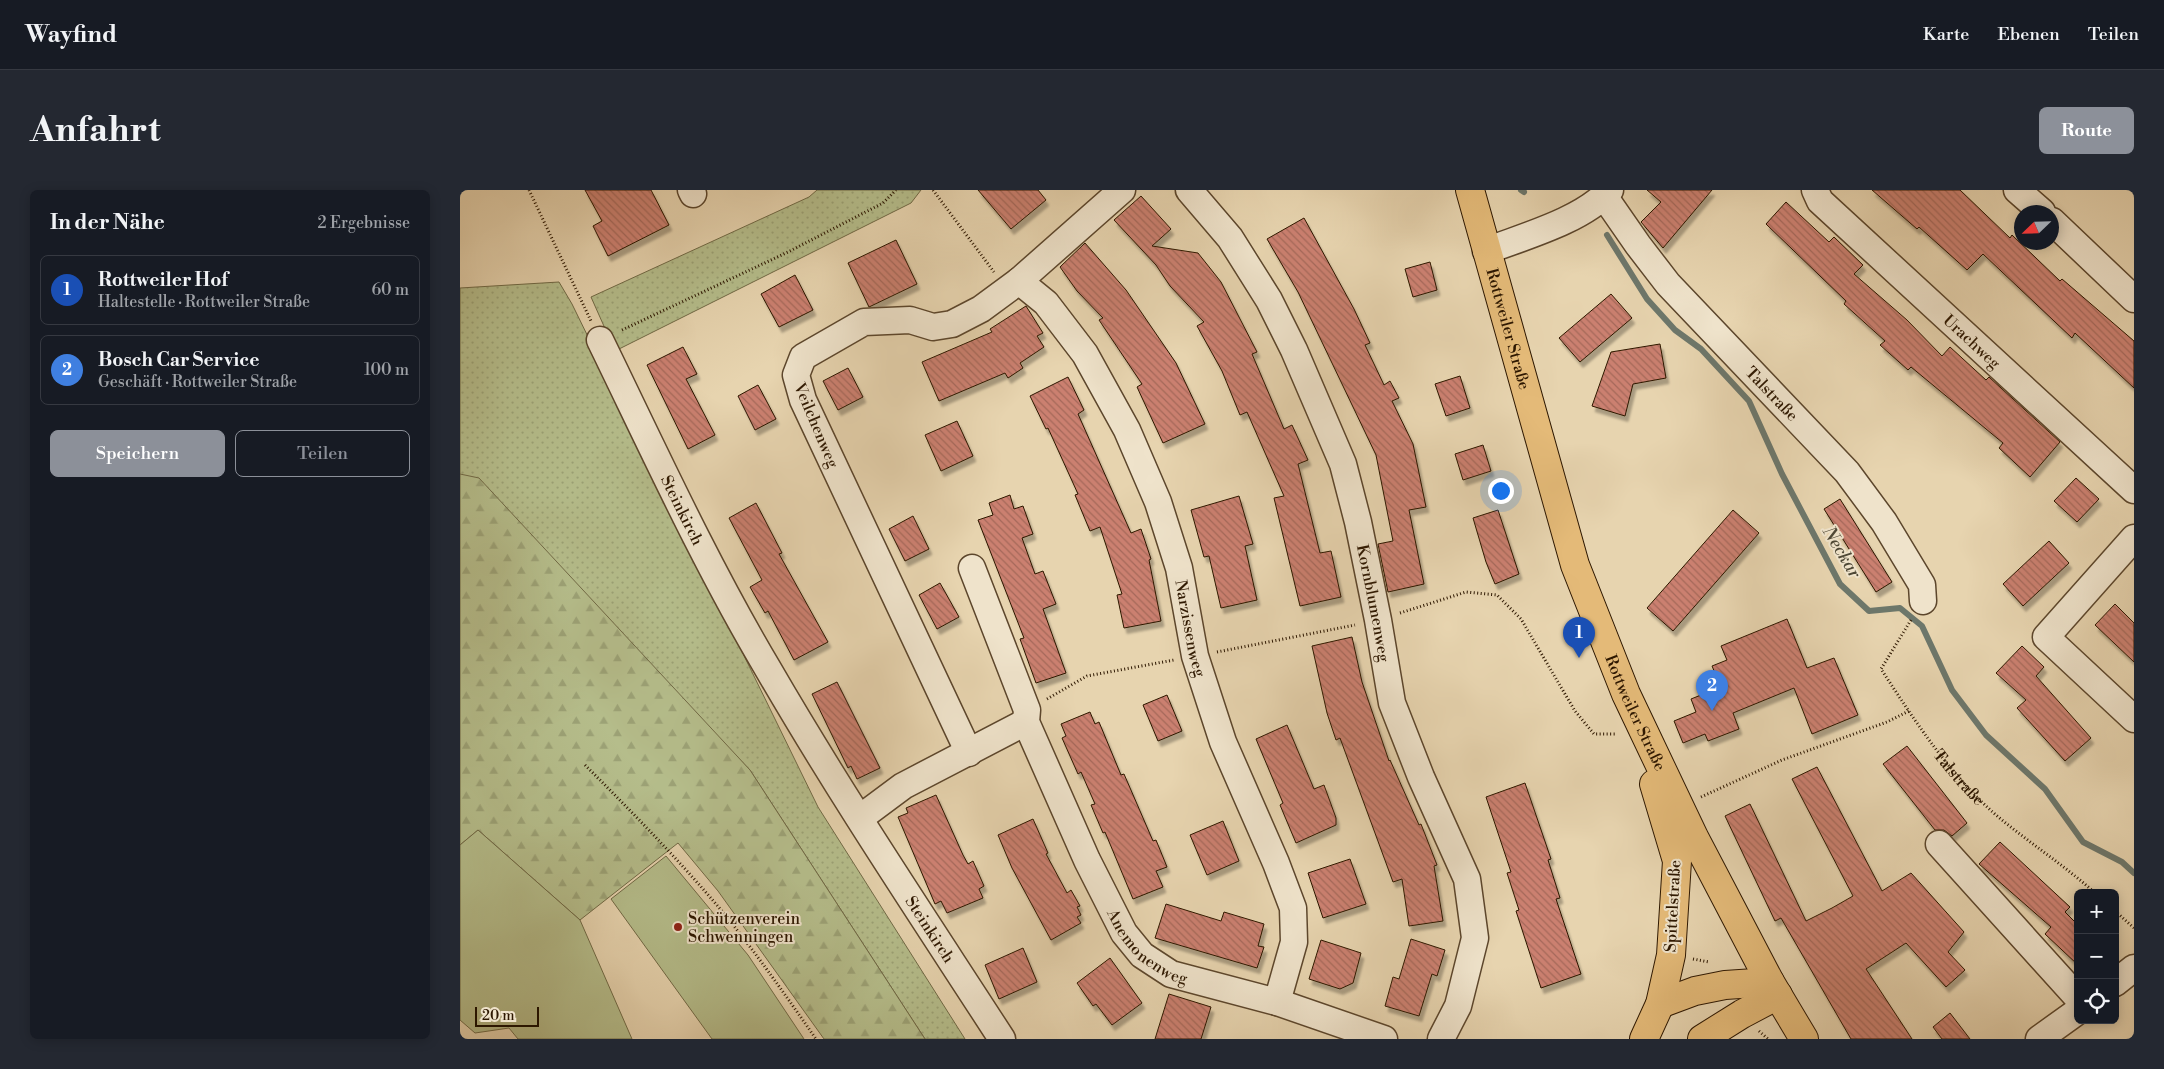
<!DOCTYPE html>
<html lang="de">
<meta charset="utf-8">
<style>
body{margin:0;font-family:"Libre Bodoni",serif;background:#242831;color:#f1f3f6}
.controls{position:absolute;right:15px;bottom:15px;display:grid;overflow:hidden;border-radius:8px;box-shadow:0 2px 12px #0003}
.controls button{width:45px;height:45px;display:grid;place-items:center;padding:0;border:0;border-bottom:1px solid #363941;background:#171b24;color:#f1f3f6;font:25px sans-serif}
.compass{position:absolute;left:1554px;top:15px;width:45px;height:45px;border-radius:50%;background:#171b24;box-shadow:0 2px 12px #0003;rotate:247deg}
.scale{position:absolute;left:15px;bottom:12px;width:64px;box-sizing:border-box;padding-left:5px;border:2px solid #2d1700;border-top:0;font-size:14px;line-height:18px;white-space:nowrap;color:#2d1700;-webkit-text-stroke:4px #efe3cb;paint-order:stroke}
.you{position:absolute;left:1040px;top:300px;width:18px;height:18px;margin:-12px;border:4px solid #fff;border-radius:50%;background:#1a73e8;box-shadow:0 0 0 8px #1a73e833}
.badge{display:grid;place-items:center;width:32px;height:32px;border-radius:50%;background:#8c9099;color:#fff;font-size:16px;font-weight:700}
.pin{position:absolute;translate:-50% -41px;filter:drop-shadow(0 1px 2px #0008)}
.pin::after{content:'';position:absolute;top:26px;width:18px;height:15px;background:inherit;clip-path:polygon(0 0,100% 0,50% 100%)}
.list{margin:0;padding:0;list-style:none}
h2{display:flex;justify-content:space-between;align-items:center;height:65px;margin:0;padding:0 20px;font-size:21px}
h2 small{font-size:16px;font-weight:400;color:#9ea1a6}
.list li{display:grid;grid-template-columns:32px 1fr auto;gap:15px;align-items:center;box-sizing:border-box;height:70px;margin:0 10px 10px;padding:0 10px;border:1px solid #363941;border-radius:8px}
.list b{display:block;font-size:19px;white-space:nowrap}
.list p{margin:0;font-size:16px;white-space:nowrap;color:#9ea1a6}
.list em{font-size:16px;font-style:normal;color:#9ea1a6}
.actions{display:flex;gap:10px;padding:15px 20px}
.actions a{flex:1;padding:11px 0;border:1px solid #8c9099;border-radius:8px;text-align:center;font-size:18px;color:#8c9099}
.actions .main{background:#8c9099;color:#fff}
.icon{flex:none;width:28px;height:28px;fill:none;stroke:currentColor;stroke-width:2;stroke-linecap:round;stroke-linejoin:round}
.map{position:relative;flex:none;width:1674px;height:849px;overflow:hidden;border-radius:8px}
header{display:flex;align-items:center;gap:30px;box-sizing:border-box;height:70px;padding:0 25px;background:#171b24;border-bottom:1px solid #363941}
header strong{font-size:24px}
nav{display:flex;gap:28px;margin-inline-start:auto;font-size:18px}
.intro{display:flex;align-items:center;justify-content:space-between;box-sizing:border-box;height:120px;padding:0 30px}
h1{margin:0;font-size:35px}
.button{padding:12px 22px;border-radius:8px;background:#8c9099;color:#fff;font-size:18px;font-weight:700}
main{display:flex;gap:30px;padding:0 30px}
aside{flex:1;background:#171b24;border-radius:8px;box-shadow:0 2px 12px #0003}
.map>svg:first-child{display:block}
.grass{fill:url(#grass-dots);stroke:#716a46}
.forest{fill:url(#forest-firs);stroke:#716a46}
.garden{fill:#b5bd8b;stroke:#716a46}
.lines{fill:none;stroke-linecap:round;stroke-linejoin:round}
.stream{stroke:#6d776b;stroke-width:6}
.building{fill:url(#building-back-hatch);stroke:#2d1700;filter:url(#shadow)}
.minor-casing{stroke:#5c462c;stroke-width:29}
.major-casing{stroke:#2d1700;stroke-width:30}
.path{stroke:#2d1700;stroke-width:3;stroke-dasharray:1 2.5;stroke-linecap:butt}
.minor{stroke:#efe3cb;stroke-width:26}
.major{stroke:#e4ba78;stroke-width:28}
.poi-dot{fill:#8f2418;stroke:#efe3cb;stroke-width:2}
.labels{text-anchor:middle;stroke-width:4;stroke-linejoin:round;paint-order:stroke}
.street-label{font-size:16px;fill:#2d1700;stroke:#efe3cb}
.poi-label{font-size:16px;fill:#2d1700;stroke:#efe3cb;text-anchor:start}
.water-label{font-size:18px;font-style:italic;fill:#4d4735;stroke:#efe3cb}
</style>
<header>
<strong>Wayfind</strong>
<nav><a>Karte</a><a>Ebenen</a><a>Teilen</a></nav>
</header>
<div class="intro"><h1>Anfahrt</h1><a class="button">Route</a></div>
<main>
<aside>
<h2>In der Nähe<small>2 Ergebnisse</small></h2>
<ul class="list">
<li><span class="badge" style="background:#1a4fb4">1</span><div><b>Rottweiler Hof</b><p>Haltestelle · Rottweiler Straße</p></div><em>60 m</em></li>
<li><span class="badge" style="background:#3f7fe0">2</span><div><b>Bosch Car Service</b><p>Geschäft · Rottweiler Straße</p></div><em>100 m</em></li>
</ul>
<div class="actions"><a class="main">Speichern</a><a>Teilen</a></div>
</aside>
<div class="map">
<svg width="1674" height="849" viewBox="0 0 1674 849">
<defs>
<pattern id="grass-dots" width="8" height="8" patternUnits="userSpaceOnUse" patternTransform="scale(1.25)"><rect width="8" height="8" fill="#b5bd8b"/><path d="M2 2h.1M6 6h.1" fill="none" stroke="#9ca276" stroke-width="1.8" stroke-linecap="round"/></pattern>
<pattern id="forest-firs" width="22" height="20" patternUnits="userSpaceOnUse" patternTransform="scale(1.25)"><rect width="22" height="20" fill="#b5bd8b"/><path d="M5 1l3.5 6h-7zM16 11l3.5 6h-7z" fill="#9ca276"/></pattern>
<pattern id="building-back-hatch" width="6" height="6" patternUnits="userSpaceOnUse" patternTransform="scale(1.25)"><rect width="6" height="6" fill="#cb8070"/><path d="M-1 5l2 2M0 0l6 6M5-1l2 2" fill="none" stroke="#a5685a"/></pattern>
<filter id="shadow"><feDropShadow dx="3" dy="5.5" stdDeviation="1" flood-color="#0004"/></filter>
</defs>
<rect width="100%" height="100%" fill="#e7d4af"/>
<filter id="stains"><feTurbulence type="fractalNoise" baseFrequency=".004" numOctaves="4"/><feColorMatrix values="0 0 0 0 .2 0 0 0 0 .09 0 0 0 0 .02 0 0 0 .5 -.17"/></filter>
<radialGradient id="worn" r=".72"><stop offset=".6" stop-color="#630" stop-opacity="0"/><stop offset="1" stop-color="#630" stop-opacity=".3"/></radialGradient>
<g class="grass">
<polygon points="357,0 461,0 451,13 155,161 131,107 349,7"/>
<polygon points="99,92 112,114 358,617 505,849 465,849 290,580 0,284 0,98"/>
</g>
<polygon class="forest" points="0,284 19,288 290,580 465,849 364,849 258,701 218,653 120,730 18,640 0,655"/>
<g class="garden">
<polygon points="18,640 120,730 172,849 58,849 49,838 15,843 0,830 0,655"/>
<polygon points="206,666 288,765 344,849 252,849 151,709"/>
</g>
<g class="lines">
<g class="stream">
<polyline points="1061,0 1064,2"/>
<polyline points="1147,45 1187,109 1215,140 1241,159 1289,211 1322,284 1380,394 1409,421 1440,418 1462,436 1492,500 1526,545 1585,599 1623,652 1662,672 1674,683"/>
</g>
</g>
<g class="building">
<polygon points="125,0 191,0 209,35 148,66 133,36 142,31"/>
<polygon points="518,0 578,0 586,10 551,39"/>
<polygon points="1187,0 1252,0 1203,58 1181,32 1201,12"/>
<polygon points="1412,0 1500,0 1550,48 1552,45 1600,91 1602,89 1674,151 1674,198 1615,143 1612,148 1523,64 1507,80 1459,37 1457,39"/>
<polygon points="681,6 711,39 692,56 738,63 761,92 797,162 792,164 824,239 832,235 848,270 838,274 860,363 871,361 881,407 840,416 814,308 824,306 787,222 780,225 762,181 737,136 744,132 710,96 696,75 654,30"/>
<polygon points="1326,12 1369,52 1374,47 1403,75 1394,84 1447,130 1482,166 1490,157 1526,190 1529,187 1600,252 1570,287 1539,258 1543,253 1451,177 1448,180 1420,155 1425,151 1384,114 1386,111 1306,34"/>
<polygon points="844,28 894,119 910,153 905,155 924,195 930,191 939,208 932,211 953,254 966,317 949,320 964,394 928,402 918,354 933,351 916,265 838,102 807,49"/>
<polygon points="436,50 457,94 409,117 388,73"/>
<polygon points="625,53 666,100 716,173 745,234 703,253 677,197 682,194 639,130 643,128 617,101 600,77"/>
<polygon points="970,72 977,100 953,107 945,79"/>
<polygon points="335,85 353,120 319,137 301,104"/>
<polygon points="1151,104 1172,128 1120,172 1099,148"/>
<polygon points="566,116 583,143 577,146 584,157 560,173 563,178 548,188 545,183 479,211 462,172 532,142 530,139"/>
<polygon points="1200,154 1206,188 1173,194 1165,226 1132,216 1151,162"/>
<polygon points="223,157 237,184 226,189 255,245 228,259 187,175"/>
<polygon points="388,178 403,207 378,220 363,191"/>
<polygon points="1000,186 1010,218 986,226 975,194"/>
<polygon points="608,187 624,220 618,224 671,343 681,339 691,369 689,370 701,431 664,438 657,405 662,404 640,337 630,341 615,305 618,304 588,238 586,239 570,206"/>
<polygon points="298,195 316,229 295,240 278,206"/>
<polygon points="497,231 513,266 481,281 465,245"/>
<polygon points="1023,255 1031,281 1003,290 995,264"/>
<polygon points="1616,288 1639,309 1617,332 1594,311"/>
<polygon points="550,305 554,319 563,316 573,344 562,348 575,384 583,381 596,414 583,419 606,483 576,493 560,449 564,448 518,330 533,325 529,313"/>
<polygon points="779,306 793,354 785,356 797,410 761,418 749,366 744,367 731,320"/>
<polygon points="1380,309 1432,392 1416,402 1364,319"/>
<polygon points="296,313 322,363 319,364 368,452 334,470 308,421 305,423 290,397 302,390 269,328"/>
<polygon points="1038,320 1059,384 1035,394 1026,372 1013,328"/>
<polygon points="1273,320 1299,343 1213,441 1187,418"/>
<polygon points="453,326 469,359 445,371 429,339"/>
<polygon points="1589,351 1609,373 1563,416 1543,394"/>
<polygon points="480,393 499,427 477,439 459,405"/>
<polygon points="1655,414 1674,433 1674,472 1635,435"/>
<polygon points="1327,429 1347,478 1374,468 1398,525 1352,544 1334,498 1273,523 1279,539 1248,551 1245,544 1223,553 1214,531 1236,522 1231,509 1261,497 1252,476 1267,470 1261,456"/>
<polygon points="892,447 902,492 929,571 930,570 959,635 961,634 977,675 974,676 983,731 949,736 942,689 933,692 880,548 876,550 867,523 852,456"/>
<polygon points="1562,456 1584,477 1576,486 1631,548 1605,571 1557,518 1566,510 1536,483"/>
<polygon points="377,492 420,578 397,589 391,576 388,578 352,504"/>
<polygon points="707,505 722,541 698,551 683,515"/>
<polygon points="630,522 635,534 639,532 661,585 664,584 693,651 696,650 707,677 696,681 703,697 673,709 645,642 643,643 631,615 635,614 621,582 618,584 602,548 606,546 601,534"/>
<polygon points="827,535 854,599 864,595 876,628 876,635 836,653 820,615 823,613 796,549"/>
<polygon points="1447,556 1507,633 1492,646 1484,640 1475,640 1423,574"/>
<polygon points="1357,577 1422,701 1451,683 1504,742 1488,762 1505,780 1486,797 1446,753 1406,779 1452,849 1391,849 1321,728 1315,731 1265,626 1290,614 1346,731 1372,718 1393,706 1332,589"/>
<polygon points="1065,593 1091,669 1088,670 1100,708 1096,709 1121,784 1081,798 1056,721 1059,720 1047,683 1051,682 1026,607"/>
<polygon points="476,605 503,665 508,674 513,671 524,696 519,699 523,708 487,723 481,711 475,714 438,627 448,623 446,618"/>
<polygon points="573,629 588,663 586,664 607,703 611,700 620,716 617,717 621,725 617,727 621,733 591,750 552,678 538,645"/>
<polygon points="763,631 779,671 747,685 730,645"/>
<polygon points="1540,652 1610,717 1605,722 1618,735 1618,775 1585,744 1591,737 1519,674"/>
<polygon points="890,669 906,714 863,728 848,683"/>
<polygon points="706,714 761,731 764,722 804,734 798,756 804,757 797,778 695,748"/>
<polygon points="951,749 985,760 977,786 972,784 959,826 925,816 933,787 939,789"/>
<polygon points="861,750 901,763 893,793 880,799 849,789"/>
<polygon points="563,758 577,792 539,809 525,775"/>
<polygon points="650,768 682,813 652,835 636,814 633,816 617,793"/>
<polygon points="709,804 751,817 741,849 695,849"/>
<polygon points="1490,823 1510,849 1482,849 1473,837"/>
</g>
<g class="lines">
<g class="minor-casing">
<g id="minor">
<polyline points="231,0 233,4"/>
<path id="s2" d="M729,0L770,48L809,110L834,160L883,274L898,332L918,430L932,513L961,587L1007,689L1015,748L998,816L981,849"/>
<path id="s3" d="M1355,0L1360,11L1674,300"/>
<polyline points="1557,0 1582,22"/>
<path id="s4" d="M1144,6L1178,55L1208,94L1387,282L1424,332L1462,395L1463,411"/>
<polyline points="1592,31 1674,109"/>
<path d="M1026,61C1065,46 1121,31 1150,0"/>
<path id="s5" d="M559,91L586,113L625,164L667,240L698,312L719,378L735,466L763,552L816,673L833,718L834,752L817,812"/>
<path id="s6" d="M140,150C194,261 245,373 308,479C381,605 463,727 542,849"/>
<polyline points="1674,348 1586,447 1674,529"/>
<path id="s7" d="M512,378L567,520L566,532L627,670L664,743L682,765L711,784L817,812L924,849"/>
<polyline points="509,563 343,210 336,185 343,167 404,132 450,130 473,137 492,134 521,119 559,91 662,0"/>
<polyline points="400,628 443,596 566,532"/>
<polyline points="1479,654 1618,808"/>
<polyline points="1655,793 1674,778"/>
<polyline points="1579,849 1618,821"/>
</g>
</g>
<g class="major-casing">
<g id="major">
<path id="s8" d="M1010,0L1115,375L1166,504L1234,647L1310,792L1344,849"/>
<polyline points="1200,814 1235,801 1265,795 1310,792"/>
<polyline points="1184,849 1200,814 1211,765 1217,671 1194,594"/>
<polyline points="1242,849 1282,824 1318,805"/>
</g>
</g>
<g class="path">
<polyline points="69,0 131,131"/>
<polyline points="473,0 534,82"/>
<polyline points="162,140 328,62 423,13 436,0"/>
<polyline points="940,423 1006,402 1037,405 1061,429 1115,521 1134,544 1156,544"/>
<path id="s1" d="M1451,430L1421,479C1455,531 1489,584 1536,625C1568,652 1604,675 1635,703"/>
<polyline points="757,462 895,435"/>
<polyline points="587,509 627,486 714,470"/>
<path d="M125,575C170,620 215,666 256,714C292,757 324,803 356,849"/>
<polyline points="1241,607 1322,570 1427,532 1449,521"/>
<polyline points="1655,721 1674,738"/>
<polyline points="1233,769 1249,772"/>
<polyline points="1299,841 1308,849"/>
</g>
<use href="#minor" class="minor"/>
<use href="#major" class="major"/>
</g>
<circle class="poi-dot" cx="218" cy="737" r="5"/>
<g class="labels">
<g class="street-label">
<text dy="6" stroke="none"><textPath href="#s8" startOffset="144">Rottweiler Straße</textPath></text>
<text dy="6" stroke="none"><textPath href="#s3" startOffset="219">Urachweg</textPath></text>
<text dy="6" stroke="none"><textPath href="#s4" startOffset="260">Talstraße</textPath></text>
<text transform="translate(357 235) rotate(67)" y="6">Veilchenweg</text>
<text dy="6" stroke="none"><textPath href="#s6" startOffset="189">Steinkirch</textPath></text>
<text dy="6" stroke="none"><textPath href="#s2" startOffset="459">Kornblumenweg</textPath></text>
<text dy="6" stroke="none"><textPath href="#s5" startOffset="395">Narzissenweg</textPath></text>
<text dy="6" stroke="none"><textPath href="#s8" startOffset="549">Rottweiler Straße</textPath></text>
<text dy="6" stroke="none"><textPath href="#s1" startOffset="191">Talstraße</textPath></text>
<text transform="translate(1212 716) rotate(-87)" y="6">Spittelstraße</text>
<text dy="6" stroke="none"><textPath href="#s6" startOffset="676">Steinkirch</textPath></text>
<text dy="6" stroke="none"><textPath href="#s7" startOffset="424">Anemonenweg</textPath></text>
</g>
<g class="poi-label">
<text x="228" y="734">Schützenverein<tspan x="228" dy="18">Schwenningen</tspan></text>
</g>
<g class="water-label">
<text transform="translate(1382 362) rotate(59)" y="6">Neckar</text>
</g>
</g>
<rect width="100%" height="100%" filter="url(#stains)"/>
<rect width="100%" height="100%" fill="url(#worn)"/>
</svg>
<div class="controls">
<button>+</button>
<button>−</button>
<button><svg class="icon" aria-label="locate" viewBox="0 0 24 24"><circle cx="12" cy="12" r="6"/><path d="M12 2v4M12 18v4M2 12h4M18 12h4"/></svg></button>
</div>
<svg class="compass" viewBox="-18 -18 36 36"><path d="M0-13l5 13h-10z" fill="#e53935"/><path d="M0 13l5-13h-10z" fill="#9ea1a6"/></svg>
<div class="scale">20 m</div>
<div class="you"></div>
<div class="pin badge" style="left:1119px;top:468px;background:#1a4fb4">1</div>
<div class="pin badge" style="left:1252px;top:521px;background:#3f7fe0">2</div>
</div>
</main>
